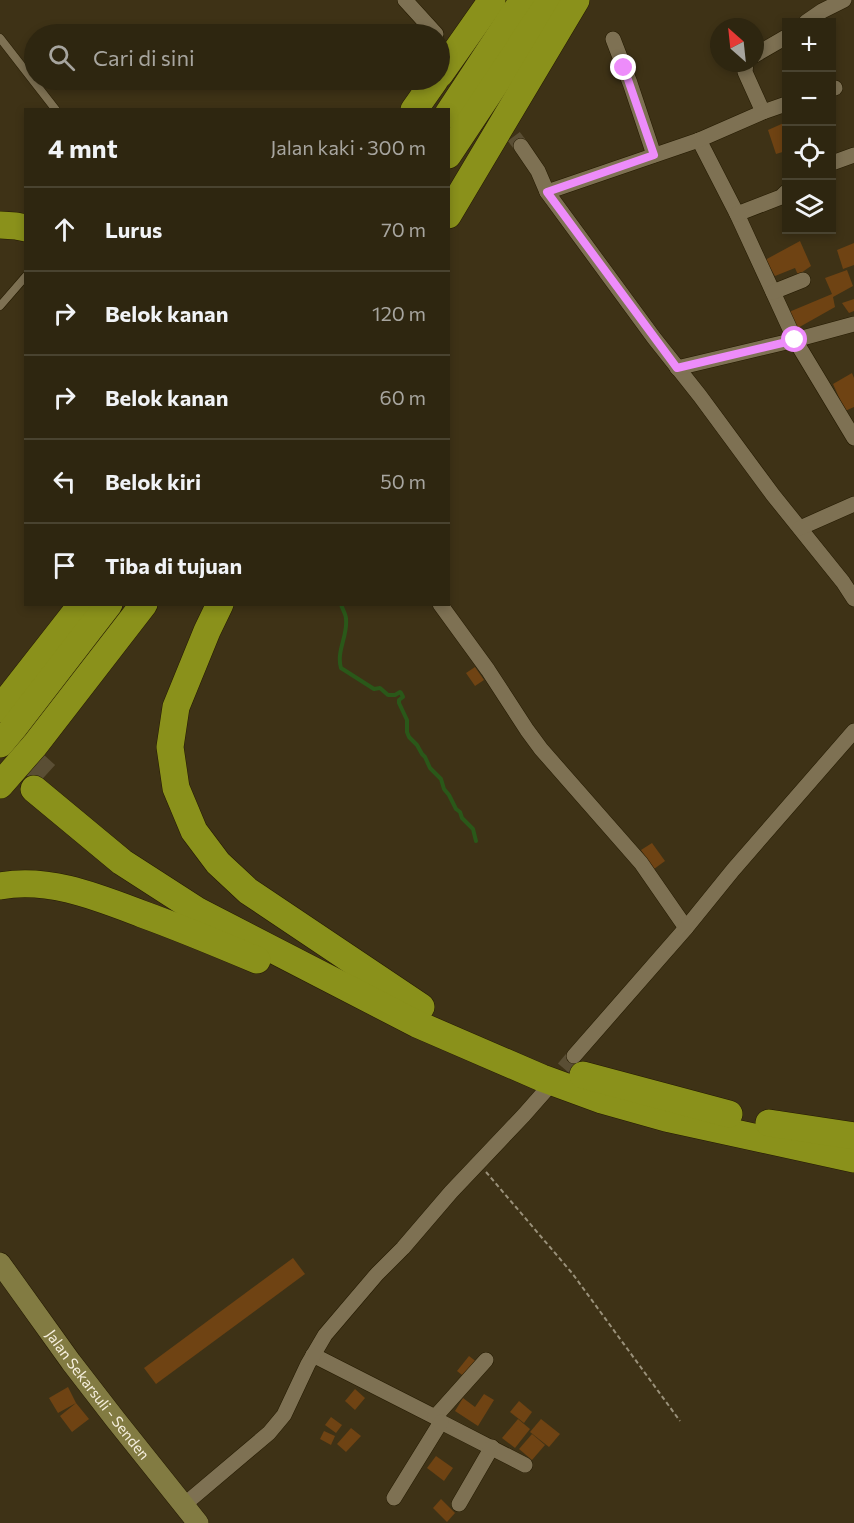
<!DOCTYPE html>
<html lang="id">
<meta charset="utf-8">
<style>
body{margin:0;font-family:Commissioner,sans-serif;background:#3a321e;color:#f1f3f6}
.controls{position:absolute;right:18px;top:18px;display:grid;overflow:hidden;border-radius:0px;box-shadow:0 3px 9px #0003}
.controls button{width:54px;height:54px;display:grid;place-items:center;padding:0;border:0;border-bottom:2px solid #494330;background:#2e2610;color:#f1f3f6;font:30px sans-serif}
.compass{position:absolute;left:710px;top:18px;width:54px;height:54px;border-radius:50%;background:#2e2610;box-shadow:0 3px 9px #0003;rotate:333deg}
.stop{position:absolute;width:18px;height:18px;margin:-14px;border:4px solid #ed8cfa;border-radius:50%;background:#fff}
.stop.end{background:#ed8cfa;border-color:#fff;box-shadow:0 2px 6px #0008}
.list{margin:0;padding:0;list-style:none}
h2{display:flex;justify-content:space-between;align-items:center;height:78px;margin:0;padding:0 24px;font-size:26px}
h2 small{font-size:20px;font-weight:400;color:#a7a59f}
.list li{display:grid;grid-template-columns:39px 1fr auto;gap:18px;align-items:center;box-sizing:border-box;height:84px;padding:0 24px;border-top:2px solid #494330}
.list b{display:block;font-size:22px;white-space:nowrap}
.list em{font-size:20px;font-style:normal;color:#a7a59f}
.icon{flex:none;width:33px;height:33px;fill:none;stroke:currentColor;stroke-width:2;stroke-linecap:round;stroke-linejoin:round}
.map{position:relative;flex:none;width:854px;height:1523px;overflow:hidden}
.search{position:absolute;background:#2e2610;box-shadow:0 3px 9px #0003;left:24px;top:24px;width:426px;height:66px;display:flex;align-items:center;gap:15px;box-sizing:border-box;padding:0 21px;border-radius:33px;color:#a7a59f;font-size:22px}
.panel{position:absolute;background:#2e2610;box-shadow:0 3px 9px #0003;left:24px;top:108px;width:426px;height:498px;border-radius:0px}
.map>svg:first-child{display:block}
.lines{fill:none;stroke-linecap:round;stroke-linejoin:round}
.stream{stroke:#2a5819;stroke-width:4}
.building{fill:#6f4313}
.street-tunnel{stroke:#5a4e34;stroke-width:15;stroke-dasharray:15 8;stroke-linecap:butt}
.highway-tunnel{stroke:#5a4e34;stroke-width:27;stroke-dasharray:27 14;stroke-linecap:butt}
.lane-casing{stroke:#241a00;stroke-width:9}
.street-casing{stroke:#241a00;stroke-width:16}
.secondary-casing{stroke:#241a00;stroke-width:22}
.highway-casing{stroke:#241a00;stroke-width:28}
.path{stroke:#9a917a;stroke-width:2;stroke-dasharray:4.5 3;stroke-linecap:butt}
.lane{stroke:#7e7153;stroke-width:8}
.street{stroke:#7e7153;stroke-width:15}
.secondary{stroke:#827b42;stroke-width:21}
.highway{stroke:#8a911b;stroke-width:27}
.route{stroke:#ed8cfa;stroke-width:8}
.labels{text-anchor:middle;stroke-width:6;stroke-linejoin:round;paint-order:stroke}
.street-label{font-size:15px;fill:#f6efde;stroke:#33280b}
</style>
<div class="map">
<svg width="854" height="1523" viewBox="0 0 854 1523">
<rect width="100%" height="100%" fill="#3e3216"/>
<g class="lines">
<path class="stream" d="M341,604C342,609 346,614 346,619C348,636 336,651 341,668L374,689L380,688L388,695H395L400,692L401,693L403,697L399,700V703L407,720V732L409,737L417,745L422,754L425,757L430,768L441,779L444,789L449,795L456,809L460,812L462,818L473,829L476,841"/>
</g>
<g class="building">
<polygon points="786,122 786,151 776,154 768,130"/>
<polygon points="800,241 811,266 798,275 795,268 775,276 765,260"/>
<polygon points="854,243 854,265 843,269 837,250"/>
<polygon points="847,270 853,286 833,297 835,307 796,329 789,312 832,294 825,278"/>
<polygon points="854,299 854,311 849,313 842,303"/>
<polygon points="852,373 854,378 854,407 845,411 833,384"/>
<polygon points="475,667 484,680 475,686 466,673"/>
<polygon points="652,843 665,861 654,869 641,850"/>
<polygon points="293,1258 305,1274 156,1384 144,1368"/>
<polygon points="469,1356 478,1363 466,1378 457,1371"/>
<polygon points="68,1387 76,1403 89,1419 72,1432 60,1416 76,1403 58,1413 49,1398"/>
<polygon points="355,1389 365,1398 355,1410 345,1401"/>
<polygon points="484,1394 494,1400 478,1426 455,1411 463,1398 475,1407"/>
<polygon points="519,1401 532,1412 524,1423 510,1412"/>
<polygon points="331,1417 342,1425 336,1433 325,1425"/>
<polygon points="518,1419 530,1429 515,1448 502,1438"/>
<polygon points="541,1419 560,1434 549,1447 530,1432"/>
<polygon points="351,1428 361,1436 346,1452 337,1444"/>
<polygon points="324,1431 335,1436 331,1445 320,1439"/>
<polygon points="532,1434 545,1445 532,1460 519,1449"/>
<polygon points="436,1456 453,1468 444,1481 427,1468"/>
<polygon points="441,1499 455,1513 447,1522 433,1508"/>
</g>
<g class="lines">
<g class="street-tunnel">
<polyline points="500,118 521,146"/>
<polyline points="549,1086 574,1056"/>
</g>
<polyline class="highway-tunnel" points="0,733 46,775"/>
<g class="lane-casing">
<g id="lane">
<polyline points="0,38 56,110"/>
<polyline points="0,306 26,276"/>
</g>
</g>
<g class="street-casing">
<g id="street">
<polyline points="405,0 436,34"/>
<polyline points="806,22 822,11 844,0"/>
<polyline points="613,39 630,83 654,155"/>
<polyline points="755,55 786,37"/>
<polyline points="746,63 745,72 763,112"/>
<polyline points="832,89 835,88"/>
<polyline points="699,140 737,214 795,340 854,438"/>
<polyline points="521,146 538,171 547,192 654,338 700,396 773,495 843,582 854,599"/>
<polyline points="832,163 854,155"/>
<polyline points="547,192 699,140 763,112 786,104"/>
<polyline points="737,214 781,197 786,192"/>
<polyline points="773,292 803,280"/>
<polyline points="677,368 795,340 854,324"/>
<polyline points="800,528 854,504"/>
<polyline points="440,604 488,670 527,730 541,749 641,863 686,928"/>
<polyline points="574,1056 686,928 733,870 854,731"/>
<polyline points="313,1355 435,1417 441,1422 525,1465"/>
<polyline points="435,1417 486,1360"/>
<polyline points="394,1498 441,1422"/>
<polyline points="185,1504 269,1433 284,1415 308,1364 325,1335 377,1274 403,1248 451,1192 524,1115 546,1090"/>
<polyline points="459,1504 492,1447"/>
</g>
</g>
<g class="secondary-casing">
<g id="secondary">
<path id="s1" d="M0,1263L71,1362L115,1419L198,1523"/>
</g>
</g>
<g class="highway-casing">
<g id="highway">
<polyline points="440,74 492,0"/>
<polyline points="414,110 435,80"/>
<polyline points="448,114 523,0"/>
<polyline points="448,155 551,0"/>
<polyline points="448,215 576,0"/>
<polyline points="0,225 16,226 26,228"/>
<polyline points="220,604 207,631 176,707 170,747 176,788 194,831 218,863 248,891 421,1007"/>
<polyline points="0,709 82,604"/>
<polyline points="0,744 15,726 109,604"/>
<polyline points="0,785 35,745 144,604"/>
<polyline points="34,789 122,862 198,911 417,1024 542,1078 602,1100 666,1118 854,1159"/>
<path d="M0,886C49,877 97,897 142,914C181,928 219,944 257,960"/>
<polyline points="583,1075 729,1114"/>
<polyline points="769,1123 854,1136"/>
</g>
</g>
<polyline class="path" points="486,1172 572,1273 680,1421"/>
<use href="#lane" class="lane"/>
<use href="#street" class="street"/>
<use href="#secondary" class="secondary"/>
<use href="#highway" class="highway"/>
</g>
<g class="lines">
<polyline class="route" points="624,68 654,155 547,192 677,368 795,340"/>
</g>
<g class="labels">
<g class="street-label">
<text dy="5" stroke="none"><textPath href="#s1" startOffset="164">Jalan Sekarsuli - Senden</textPath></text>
</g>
</g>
</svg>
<div class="controls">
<button>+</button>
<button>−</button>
<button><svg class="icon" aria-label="locate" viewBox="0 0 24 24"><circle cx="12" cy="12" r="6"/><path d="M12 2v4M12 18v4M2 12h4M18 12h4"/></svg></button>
<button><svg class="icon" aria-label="layers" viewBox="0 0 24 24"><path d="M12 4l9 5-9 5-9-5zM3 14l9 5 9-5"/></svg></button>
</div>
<svg class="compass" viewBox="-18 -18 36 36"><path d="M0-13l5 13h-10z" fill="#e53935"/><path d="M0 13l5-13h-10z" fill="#a7a59f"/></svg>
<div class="stop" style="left:795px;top:340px"></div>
<div class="stop end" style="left:624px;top:68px"></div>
<div class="search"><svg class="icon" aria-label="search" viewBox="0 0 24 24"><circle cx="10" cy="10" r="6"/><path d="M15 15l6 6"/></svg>Cari di sini</div>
<section class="panel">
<h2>4 mnt<small>Jalan kaki · 300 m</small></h2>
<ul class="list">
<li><svg class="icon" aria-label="ahead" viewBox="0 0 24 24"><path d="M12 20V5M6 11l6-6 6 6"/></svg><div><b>Lurus</b></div><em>70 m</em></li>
<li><svg class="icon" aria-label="right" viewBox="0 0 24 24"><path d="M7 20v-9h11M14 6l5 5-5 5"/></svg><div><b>Belok kanan</b></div><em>120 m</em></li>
<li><svg class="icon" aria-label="right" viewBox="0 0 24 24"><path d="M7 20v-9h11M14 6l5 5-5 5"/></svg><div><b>Belok kanan</b></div><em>60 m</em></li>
<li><svg class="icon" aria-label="left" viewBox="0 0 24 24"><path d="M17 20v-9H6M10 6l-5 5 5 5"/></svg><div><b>Belok kiri</b></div><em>50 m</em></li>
<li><svg class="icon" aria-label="arrive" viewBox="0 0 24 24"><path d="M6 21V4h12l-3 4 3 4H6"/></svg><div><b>Tiba di tujuan</b></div></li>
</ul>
</section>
</div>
